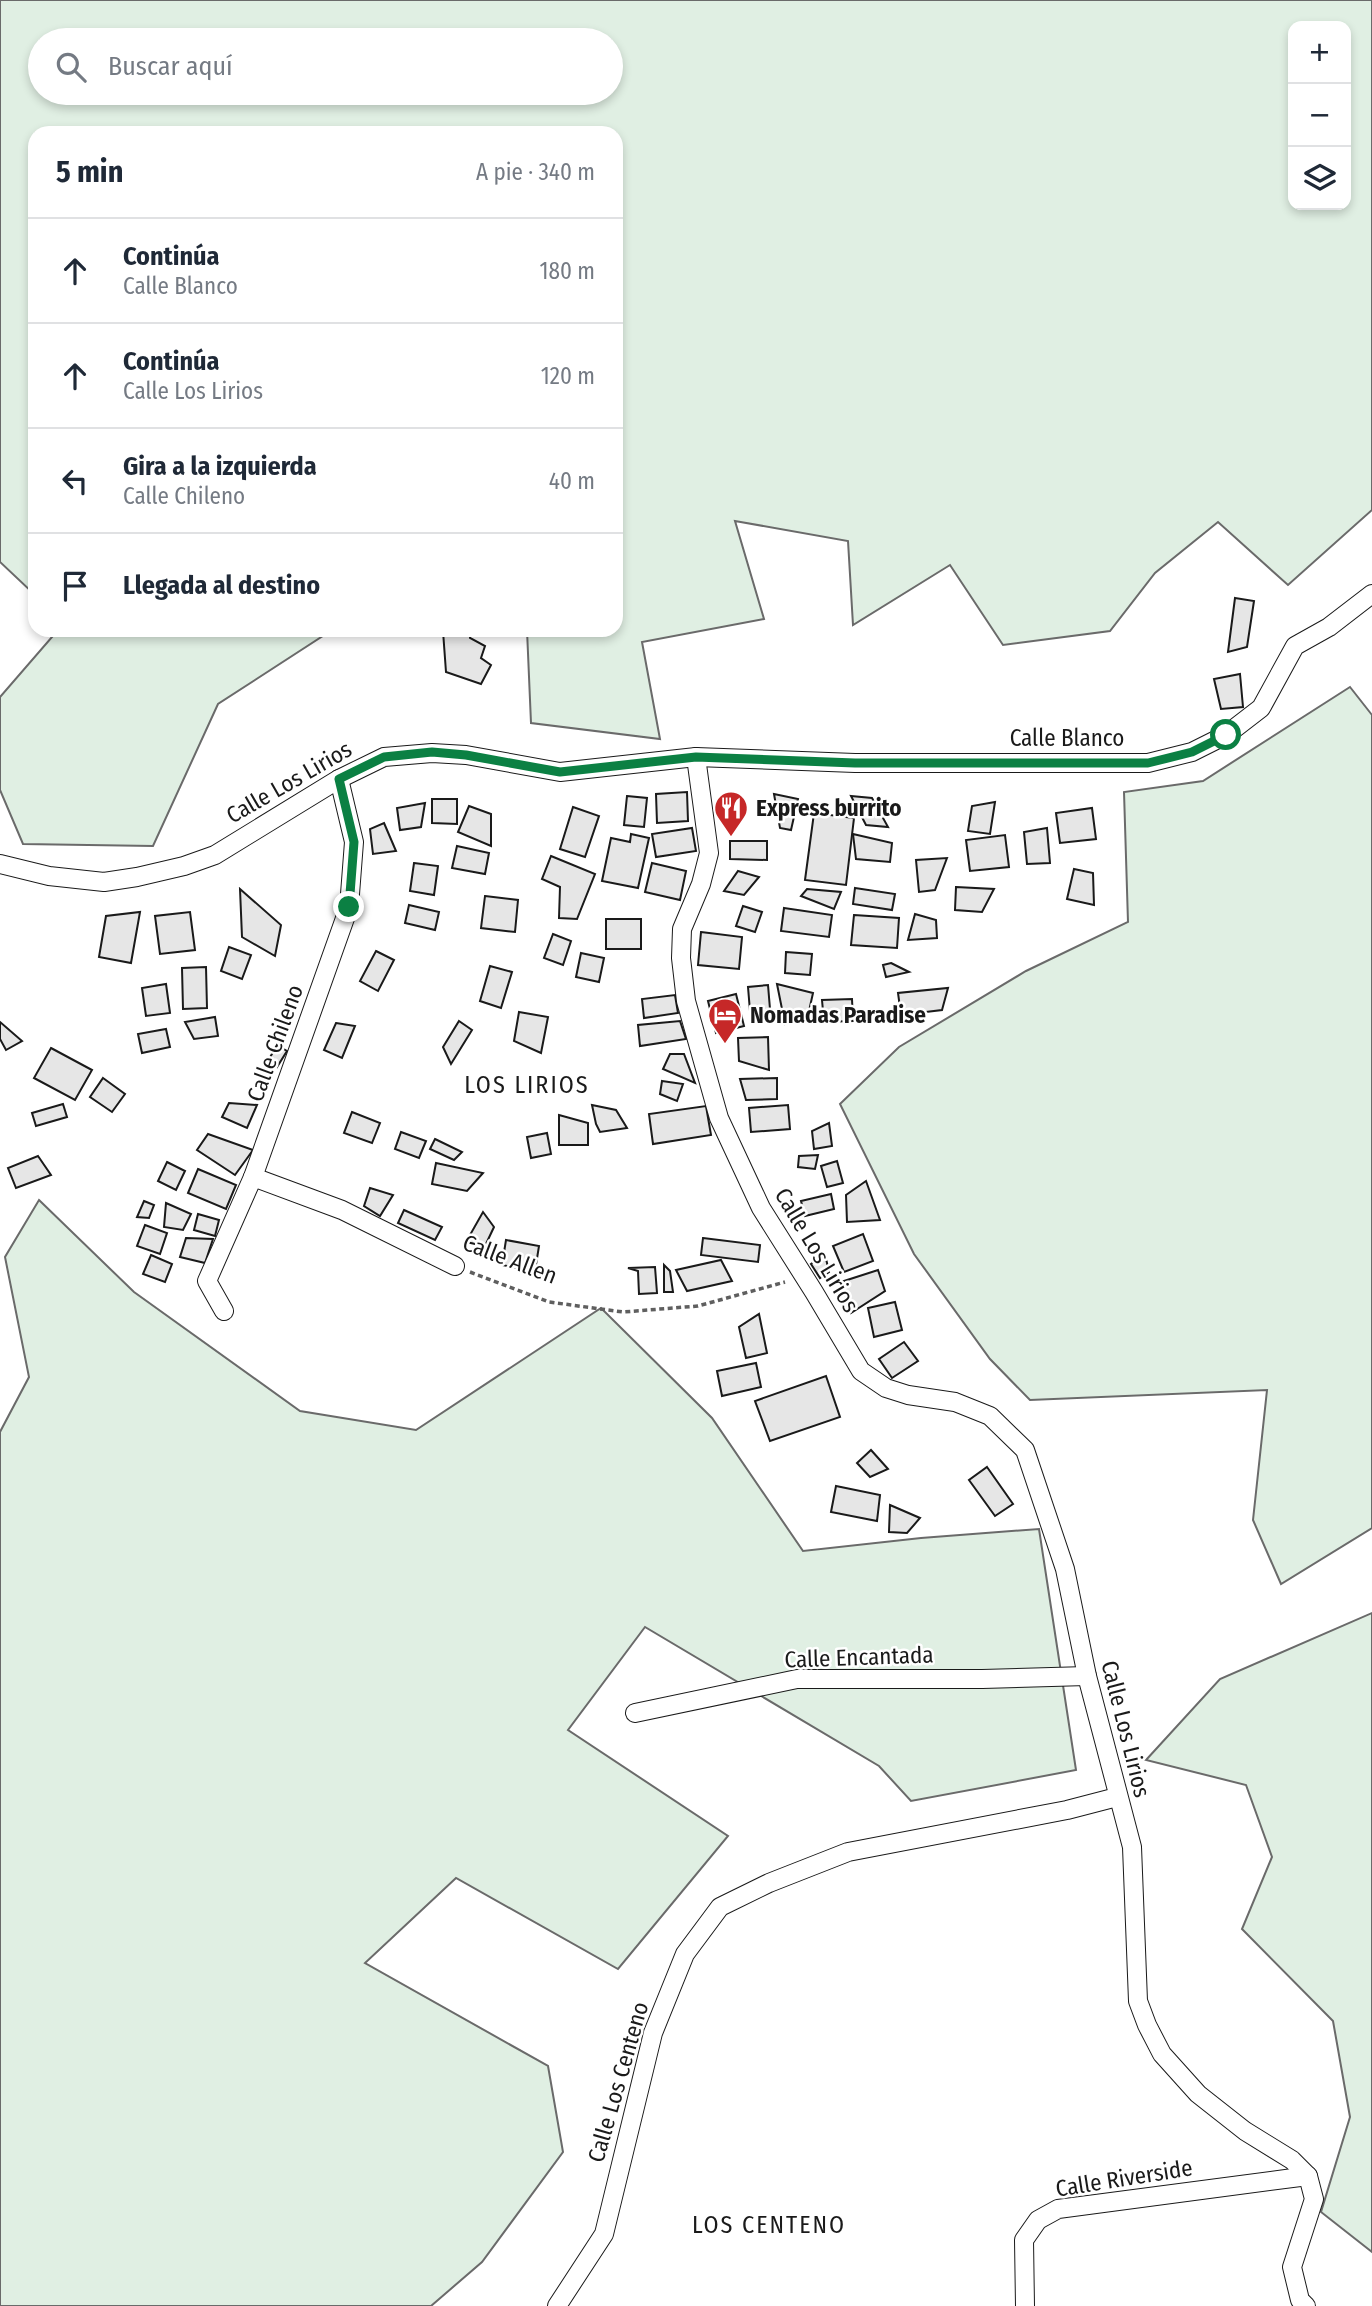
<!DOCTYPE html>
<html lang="es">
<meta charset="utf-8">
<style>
body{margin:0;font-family:"Fira Sans Condensed",sans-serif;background:#f2f2f3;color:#1f2937}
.controls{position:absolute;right:21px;top:21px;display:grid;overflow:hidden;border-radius:14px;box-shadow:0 4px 10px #0003}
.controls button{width:63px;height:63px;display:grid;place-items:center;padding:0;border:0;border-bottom:2px solid #e0e1e3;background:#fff;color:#1f2937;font:35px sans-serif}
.stop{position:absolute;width:21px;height:21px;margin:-16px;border:5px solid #0b8043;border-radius:50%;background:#fff}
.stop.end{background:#0b8043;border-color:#fff;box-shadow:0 2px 7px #0008}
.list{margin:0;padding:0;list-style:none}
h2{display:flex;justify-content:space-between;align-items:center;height:91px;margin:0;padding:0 28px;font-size:30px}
h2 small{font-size:23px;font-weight:400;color:#747a83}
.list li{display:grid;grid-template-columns:46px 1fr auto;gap:21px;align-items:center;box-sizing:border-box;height:105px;padding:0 28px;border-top:2px solid #e0e1e3}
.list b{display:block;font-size:26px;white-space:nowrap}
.list p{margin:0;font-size:23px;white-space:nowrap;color:#747a83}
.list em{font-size:23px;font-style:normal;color:#747a83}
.icon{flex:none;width:38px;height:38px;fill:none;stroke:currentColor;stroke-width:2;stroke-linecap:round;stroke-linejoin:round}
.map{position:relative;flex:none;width:1372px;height:2306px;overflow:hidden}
.search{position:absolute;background:#fff;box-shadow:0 4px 10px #0003;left:28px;top:28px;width:595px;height:77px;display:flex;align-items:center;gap:18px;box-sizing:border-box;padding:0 24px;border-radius:38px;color:#747a83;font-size:26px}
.panel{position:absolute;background:#fff;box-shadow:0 4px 10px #0003;left:28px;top:126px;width:595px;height:511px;border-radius:21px}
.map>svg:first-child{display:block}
.green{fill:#e0efe3;stroke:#6a6a6a;stroke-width:2;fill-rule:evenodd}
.building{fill:#e6e6e6;stroke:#1a1a1a;stroke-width:2}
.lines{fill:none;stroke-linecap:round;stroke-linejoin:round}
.street-casing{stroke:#1a1a1a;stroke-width:20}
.path{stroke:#5f5f5f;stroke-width:3.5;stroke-dasharray:5 3.5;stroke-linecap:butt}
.street{stroke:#fff;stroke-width:18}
.route{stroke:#0b8043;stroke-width:9}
.labels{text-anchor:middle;stroke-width:5;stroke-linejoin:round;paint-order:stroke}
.street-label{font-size:23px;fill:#1a1a1a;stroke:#fff}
.poi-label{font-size:23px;font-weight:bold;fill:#1a1a1a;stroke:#fff;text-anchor:start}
.neighbourhood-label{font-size:24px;letter-spacing:2px;fill:#1a1a1a;stroke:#fff}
</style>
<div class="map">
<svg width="1372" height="2306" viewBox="0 0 1372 2306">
<rect width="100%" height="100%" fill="#fff"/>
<g class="green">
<path d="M0,0H1372V510L1288,585L1218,522L1155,573L1110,631L1003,645L950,565L853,625L848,541L735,521L764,619L642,642L660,739L531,723L527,630H616V133H35V595L0,562ZM1346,26V205H1293V26ZM611,40V93H40V40Z"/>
<polygon points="58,630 332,630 218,704 153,846 23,844 0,790 0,697"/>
<polygon points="1350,687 1372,715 1372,1528 1281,1584 1253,1520 1267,1390 1030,1400 990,1359 914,1254 840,1104 899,1047 1026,971 1128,922 1124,792 1203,781"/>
<polygon points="39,1200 134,1292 300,1411 416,1430 601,1308 712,1418 803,1551 921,1538 1039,1529 1076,1770 911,1801 879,1766 645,1627 568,1730 728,1836 618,1969 456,1878 365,1963 548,2066 563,2152 482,2262 431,2306 0,2306 0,1432 29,1377 5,1257"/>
<polygon points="1372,1613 1372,2252 1321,2212 1350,2117 1333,2021 1242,1929 1272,1857 1246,1785 1146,1760 1220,1679"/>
</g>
<g class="building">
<polygon points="1235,598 1254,601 1247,647 1228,652"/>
<polygon points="422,630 470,630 470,638 485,646 481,658 491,665 481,684 446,672 443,631 422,632"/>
<polygon points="1240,674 1243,707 1221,709 1214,679"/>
<polygon points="687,792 688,821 657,823 656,794"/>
<polygon points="774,794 798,799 791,830 780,828"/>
<polygon points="627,796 647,798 644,827 624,825"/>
<polygon points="851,796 872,798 888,827 866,825"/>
<polygon points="432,799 457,799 457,824 432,823"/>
<polygon points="995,802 990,834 968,831 972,806"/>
<polygon points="425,803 421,827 400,830 397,808"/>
<polygon points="469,806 491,814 491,846 458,832"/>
<polygon points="573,807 599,816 585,857 560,849"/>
<polygon points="1092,808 1096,839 1060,843 1056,813"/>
<polygon points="814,813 854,818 846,885 805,880"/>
<polygon points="384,823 396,851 373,854 370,829"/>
<polygon points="692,828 696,851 656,857 652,834"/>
<polygon points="1047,828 1050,863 1027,864 1024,832"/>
<polygon points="631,834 649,838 638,888 602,881 611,838 630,842"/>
<polygon points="853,834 892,843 890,862 856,859"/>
<polygon points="1005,835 1009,867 970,871 966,840"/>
<polygon points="730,841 767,841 767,860 730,859"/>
<polygon points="457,846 489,853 485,874 452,868"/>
<polygon points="551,856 595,874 577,919 559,918 560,887 542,879"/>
<polygon points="947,858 935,890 919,892 916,860"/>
<polygon points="414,863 438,866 434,895 410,891"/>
<polygon points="652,863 686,871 680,900 645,892"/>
<polygon points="1074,869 1093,873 1094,905 1067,899"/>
<polygon points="738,871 759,877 744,895 724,891"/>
<polygon points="956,887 994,889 982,912 955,910"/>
<polygon points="855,888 895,894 892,910 853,904"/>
<polygon points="240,889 281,925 275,956 242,937"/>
<polygon points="807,889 841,892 834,909 801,896"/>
<polygon points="485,896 518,900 515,932 481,928"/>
<polygon points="409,905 439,912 435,930 405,923"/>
<polygon points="743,906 762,912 755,932 736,926"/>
<polygon points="784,908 832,915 829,937 781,931"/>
<polygon points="140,912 131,963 99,957 106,916"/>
<polygon points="190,912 195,950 160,954 155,916"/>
<polygon points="915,914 936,920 937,938 908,940"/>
<polygon points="854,915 899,918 897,948 851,945"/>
<rect x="606" y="919" width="35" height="30"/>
<polygon points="701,932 742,937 739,969 698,965"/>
<polygon points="553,934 571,941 563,965 544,958"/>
<polygon points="229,947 251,955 242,979 221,971"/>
<polygon points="376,951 394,960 378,991 360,981"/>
<polygon points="786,952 812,954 810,975 785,973"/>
<polygon points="581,953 604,958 599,982 576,977"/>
<polygon points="891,963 909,972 886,977 883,965"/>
<polygon points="490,966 512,972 501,1008 480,1001"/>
<polygon points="206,967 207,1008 183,1009 182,968"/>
<polygon points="166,984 170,1013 146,1016 142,988"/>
<polygon points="777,984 813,993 807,1020 785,1024"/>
<polygon points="768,985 771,1021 751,1023 748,987"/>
<polygon points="948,988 942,1010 901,1015 898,993"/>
<polygon points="736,994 744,1026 716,1033 708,1001"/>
<polygon points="675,995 678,1013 644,1018 642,999"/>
<polygon points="852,999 853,1021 824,1022 822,1000"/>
<polygon points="519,1012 548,1017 541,1053 514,1041"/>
<polygon points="215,1017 218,1036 194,1039 185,1022"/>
<polygon points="459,1021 472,1030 451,1064 443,1047"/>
<polygon points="680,1021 686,1039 640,1046 638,1025"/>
<polygon points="0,1022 22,1041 6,1050 0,1039"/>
<polygon points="336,1023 355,1026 342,1058 324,1050"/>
<polygon points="166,1029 170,1047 142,1053 138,1034"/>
<polygon points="768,1037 769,1070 739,1061 738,1038"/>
<polygon points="277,1045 287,1051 277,1067 268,1061"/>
<polygon points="51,1048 92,1070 75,1100 34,1078"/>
<polygon points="670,1054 684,1054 695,1083 663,1069"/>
<polygon points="103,1078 125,1094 112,1112 90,1097"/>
<polygon points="777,1078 777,1099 746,1100 740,1079"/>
<polygon points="662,1081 683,1084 677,1101 660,1094"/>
<polygon points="229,1103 257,1105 247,1128 222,1117"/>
<polygon points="63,1104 67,1117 36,1126 32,1113"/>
<polygon points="592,1105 616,1110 627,1128 600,1132 596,1124"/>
<polygon points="788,1105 790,1129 751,1132 749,1108"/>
<polygon points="706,1106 711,1135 653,1144 649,1114"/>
<polygon points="352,1112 380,1123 372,1143 344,1133"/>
<polygon points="559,1115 588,1123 588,1145 559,1145"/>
<polygon points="829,1123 832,1146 814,1149 812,1131"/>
<polygon points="401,1132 426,1141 419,1158 395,1149"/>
<polygon points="547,1133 551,1154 531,1158 527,1137"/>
<polygon points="208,1134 253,1150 235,1175 197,1150"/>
<polygon points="435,1139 462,1152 454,1160 430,1149"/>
<polygon points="818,1155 815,1169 798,1167 799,1156"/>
<polygon points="38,1156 51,1175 16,1188 8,1168"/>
<polygon points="837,1161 843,1183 827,1187 821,1166"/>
<polygon points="167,1162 185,1171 176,1190 158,1181"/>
<polygon points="436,1163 483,1173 467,1191 432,1184"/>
<polygon points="198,1169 236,1185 226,1209 188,1193"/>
<polygon points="866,1181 880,1220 847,1222 846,1195"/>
<polygon points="370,1188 393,1195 380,1216 364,1206"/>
<polygon points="831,1194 834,1209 805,1216 801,1201"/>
<polygon points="144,1201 154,1205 149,1218 137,1217"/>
<polygon points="166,1203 191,1214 183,1230 164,1227"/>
<polygon points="404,1210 442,1227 435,1240 398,1223"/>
<polygon points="483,1212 494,1227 485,1246 466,1242"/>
<polygon points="198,1214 219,1220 215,1236 194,1230"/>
<polygon points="145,1225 167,1233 160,1254 137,1246"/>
<polygon points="863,1234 873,1261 844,1272 833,1246"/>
<polygon points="186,1238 213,1239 205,1263 180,1257"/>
<polygon points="703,1238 760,1245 758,1262 701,1255"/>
<polygon points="506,1240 539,1246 535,1271 502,1265"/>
<polygon points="825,1254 829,1272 820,1278 811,1264"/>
<polygon points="151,1255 172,1264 165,1282 143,1274"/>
<polygon points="721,1260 732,1281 687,1291 676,1270"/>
<polygon points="664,1265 670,1271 673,1292 664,1292"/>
<polygon points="655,1267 657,1293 639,1294 638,1271 628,1268"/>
<polygon points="878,1270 885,1291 851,1313 841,1282"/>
<polygon points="895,1302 902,1330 874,1337 868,1308"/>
<polygon points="759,1314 767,1353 746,1358 739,1327"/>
<polygon points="904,1342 918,1361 892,1378 879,1359"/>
<polygon points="756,1363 761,1387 722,1396 717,1371"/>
<polygon points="826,1376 840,1417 770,1441 755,1401"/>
<polygon points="871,1450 888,1469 870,1477 857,1463"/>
<polygon points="987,1467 1013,1504 995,1516 969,1480"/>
<polygon points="836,1486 880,1495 877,1521 831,1512"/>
<polygon points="890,1505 920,1518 907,1533 889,1532"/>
</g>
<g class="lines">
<g class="street-casing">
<g id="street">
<polyline points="696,757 709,853 701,884 682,929 681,958 686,1001 719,1118 761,1208 814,1292 861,1371 886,1388 908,1395 955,1402 990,1416 1025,1450 1065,1569 1087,1676 1132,1847 1138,2001 1147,2025 1162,2054 1198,2094 1245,2131 1292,2160 1308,2176 1314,2199 1292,2267 1300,2300 1306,2306"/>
<polyline points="0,864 49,876 104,882 137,877 184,866 215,855 339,779 384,757 432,753 466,755 560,772 696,757 855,763 1148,763 1192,752 1226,735 1261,708 1295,646 1329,627 1372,594"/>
<polyline points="253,1177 342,1210 455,1266"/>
<polyline points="224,1311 207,1281 253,1177 349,907 354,842 339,779"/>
<polyline points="635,1713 797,1679 982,1679 1087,1676"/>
<polyline points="557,2306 604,2234 653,2033 685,1954 720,1907 769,1883 848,1852 1067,1810 1117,1797"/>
<polyline points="1025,2306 1024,2240 1038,2220 1058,2209 1308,2176"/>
</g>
</g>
<polyline class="path" points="470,1272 549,1302 623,1312 698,1306 785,1282"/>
<use href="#street" class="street"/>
</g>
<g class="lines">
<polyline class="route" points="349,907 354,842 339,779 384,757 432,752 466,755 560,772 696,757 855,763 1148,763 1192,752 1226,735"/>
</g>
<defs>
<g id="restaurant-pin" transform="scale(1.75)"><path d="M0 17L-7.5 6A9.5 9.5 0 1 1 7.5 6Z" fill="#c62828" stroke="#fff"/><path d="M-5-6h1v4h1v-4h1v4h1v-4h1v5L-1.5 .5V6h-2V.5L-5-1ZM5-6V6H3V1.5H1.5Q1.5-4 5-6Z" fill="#fff"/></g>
<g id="hotel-pin" transform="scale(1.75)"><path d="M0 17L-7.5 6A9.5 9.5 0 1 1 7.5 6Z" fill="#c62828" stroke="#fff"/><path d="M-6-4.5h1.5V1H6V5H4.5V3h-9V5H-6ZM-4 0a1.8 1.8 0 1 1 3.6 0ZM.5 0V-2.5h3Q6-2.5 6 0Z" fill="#fff"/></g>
</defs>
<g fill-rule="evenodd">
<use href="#restaurant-pin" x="731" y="808"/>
<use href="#hotel-pin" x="725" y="1015"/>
</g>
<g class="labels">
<g class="street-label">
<text x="1067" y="746">Calle Blanco</text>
<text transform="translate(289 782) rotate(-30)" y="8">Calle Los Lirios</text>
<text transform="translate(275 1043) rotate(-70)" y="8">Calle Chileno</text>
<text transform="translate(817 1250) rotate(59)" y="8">Calle Los Lirios</text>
<text transform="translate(510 1259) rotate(21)" y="8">Calle Allen</text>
<text transform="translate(859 1657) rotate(-2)" y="8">Calle Encantada</text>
<text transform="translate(1126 1729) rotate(76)" y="8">Calle Los Lirios</text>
<text transform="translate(618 2082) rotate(-74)" y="8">Calle Los Centeno</text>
<text transform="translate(1124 2178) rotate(-9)" y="8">Calle Riverside</text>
</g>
<g class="poi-label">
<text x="756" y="816">Express burrito</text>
<text x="750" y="1023">Nomadas Paradise</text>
</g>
<g class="neighbourhood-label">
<text x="527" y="1093">LOS LIRIOS</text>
<text x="769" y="2233">LOS CENTENO</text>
</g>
</g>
</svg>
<div class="controls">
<button>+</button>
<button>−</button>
<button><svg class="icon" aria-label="layers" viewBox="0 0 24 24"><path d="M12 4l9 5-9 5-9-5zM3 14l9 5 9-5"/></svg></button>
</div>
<div class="stop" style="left:1226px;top:735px"></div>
<div class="stop end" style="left:349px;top:907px"></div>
<div class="search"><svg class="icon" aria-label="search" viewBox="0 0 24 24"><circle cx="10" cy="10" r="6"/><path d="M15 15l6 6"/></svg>Buscar aquí</div>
<section class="panel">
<h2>5 min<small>A pie · 340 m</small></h2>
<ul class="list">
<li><svg class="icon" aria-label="ahead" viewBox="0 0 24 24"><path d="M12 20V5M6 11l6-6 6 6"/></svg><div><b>Continúa</b><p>Calle Blanco</p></div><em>180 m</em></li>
<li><svg class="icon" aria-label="ahead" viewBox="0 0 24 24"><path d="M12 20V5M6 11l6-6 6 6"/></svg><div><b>Continúa</b><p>Calle Los Lirios</p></div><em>120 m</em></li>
<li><svg class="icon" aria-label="left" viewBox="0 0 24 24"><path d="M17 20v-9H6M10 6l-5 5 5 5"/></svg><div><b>Gira a la izquierda</b><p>Calle Chileno</p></div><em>40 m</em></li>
<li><svg class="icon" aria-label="arrive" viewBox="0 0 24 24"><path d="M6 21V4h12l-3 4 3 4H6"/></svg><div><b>Llegada al destino</b></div></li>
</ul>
</section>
</div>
